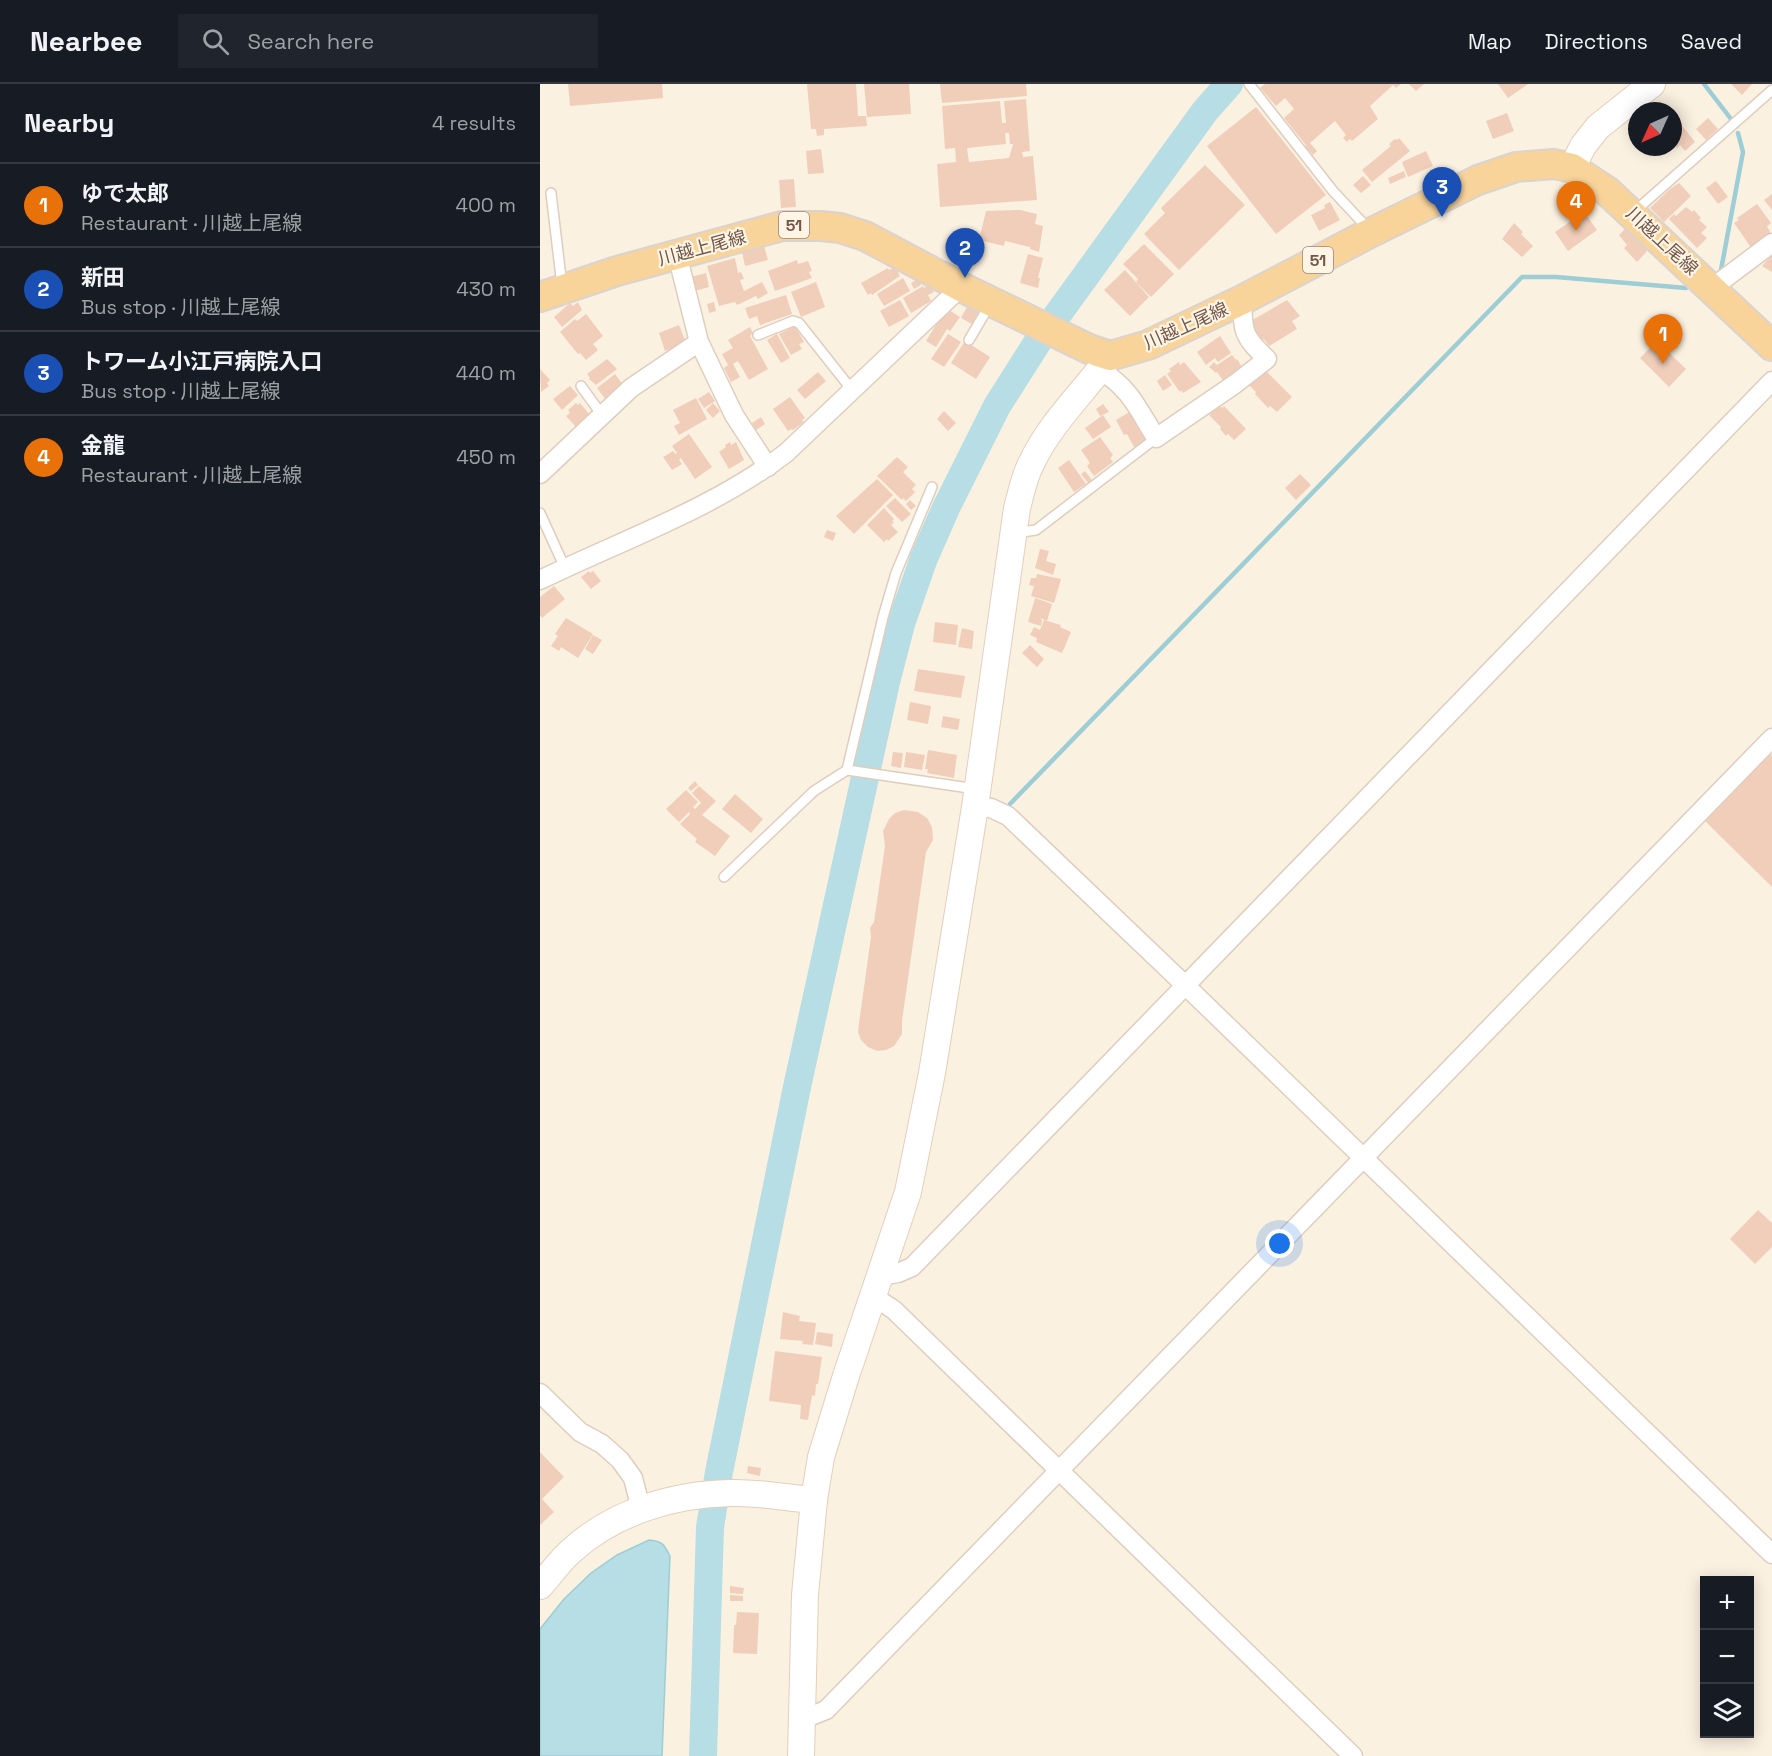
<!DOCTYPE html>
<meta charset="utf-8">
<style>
body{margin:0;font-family:"Space Grotesk","Noto Sans JP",sans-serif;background:#20242c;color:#f1f3f6}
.controls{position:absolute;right:18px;bottom:18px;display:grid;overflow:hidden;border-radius:0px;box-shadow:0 3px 15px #0003}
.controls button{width:54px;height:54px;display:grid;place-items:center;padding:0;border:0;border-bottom:2px solid #363941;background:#171b24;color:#f1f3f6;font:30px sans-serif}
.compass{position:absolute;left:1088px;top:18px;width:54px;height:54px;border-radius:50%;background:#171b24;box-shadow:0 3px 15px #0003;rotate:225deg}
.you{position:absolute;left:740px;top:1160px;width:21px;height:21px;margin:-15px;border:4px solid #fff;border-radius:50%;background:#1a73e8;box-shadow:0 0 0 9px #1a73e833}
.badge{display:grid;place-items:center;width:39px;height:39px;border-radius:50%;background:#e2694a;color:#fff;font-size:20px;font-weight:700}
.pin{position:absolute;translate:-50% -50px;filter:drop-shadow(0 2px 3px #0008)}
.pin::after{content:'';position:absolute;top:32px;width:21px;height:18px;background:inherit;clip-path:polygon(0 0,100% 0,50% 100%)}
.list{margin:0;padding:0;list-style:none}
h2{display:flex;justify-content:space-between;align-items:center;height:78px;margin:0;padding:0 24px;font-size:26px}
h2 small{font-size:20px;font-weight:400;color:#9ea1a6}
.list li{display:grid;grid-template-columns:39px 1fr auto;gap:18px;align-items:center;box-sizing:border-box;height:84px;padding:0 24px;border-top:2px solid #363941}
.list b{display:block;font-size:22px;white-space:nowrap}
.list p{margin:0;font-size:20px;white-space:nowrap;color:#9ea1a6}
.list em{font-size:20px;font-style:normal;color:#9ea1a6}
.icon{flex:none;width:33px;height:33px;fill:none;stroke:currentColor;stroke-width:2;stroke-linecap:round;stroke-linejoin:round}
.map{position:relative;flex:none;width:1232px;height:1672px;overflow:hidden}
header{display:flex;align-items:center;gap:36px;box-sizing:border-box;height:84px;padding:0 30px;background:#171b24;border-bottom:2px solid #363941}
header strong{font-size:28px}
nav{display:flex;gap:33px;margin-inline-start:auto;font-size:21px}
.search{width:420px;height:54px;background:#20242c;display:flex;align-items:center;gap:15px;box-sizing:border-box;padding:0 21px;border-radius:0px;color:#9ea1a6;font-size:22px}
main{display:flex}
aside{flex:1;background:#171b24}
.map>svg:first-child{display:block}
.water{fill:#b7dee4;stroke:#9dcdd5;stroke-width:1.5}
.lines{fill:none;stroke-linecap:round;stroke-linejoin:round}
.stream{stroke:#9dcdd5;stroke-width:4.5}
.river{stroke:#b7dee4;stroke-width:28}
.building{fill:#f0ceba;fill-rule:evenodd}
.lane-casing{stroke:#dfcdbe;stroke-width:12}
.street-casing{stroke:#dfcdbe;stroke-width:21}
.secondary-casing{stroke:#e4cebc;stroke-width:28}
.primary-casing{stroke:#dad3d0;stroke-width:32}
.lane{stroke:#fff;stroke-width:9}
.street{stroke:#fff;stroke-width:18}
.secondary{stroke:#fff;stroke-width:26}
.primary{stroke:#f8d49b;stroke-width:28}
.labels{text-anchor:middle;stroke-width:4.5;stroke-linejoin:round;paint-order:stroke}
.shield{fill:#fef5e7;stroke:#9b8678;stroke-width:1.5}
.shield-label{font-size:16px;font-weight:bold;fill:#715749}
.street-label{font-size:18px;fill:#715749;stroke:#fef5e7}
</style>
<header>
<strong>Nearbee</strong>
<div class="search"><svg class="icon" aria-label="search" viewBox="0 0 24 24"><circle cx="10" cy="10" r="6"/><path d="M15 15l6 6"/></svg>Search here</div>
<nav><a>Map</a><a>Directions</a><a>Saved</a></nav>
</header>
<main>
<aside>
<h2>Nearby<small>4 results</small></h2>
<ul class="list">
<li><span class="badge" style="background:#e8710a">1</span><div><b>ゆで太郎</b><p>Restaurant · 川越上尾線</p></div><em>400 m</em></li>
<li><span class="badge" style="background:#1a4fb4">2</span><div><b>新田</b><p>Bus stop · 川越上尾線</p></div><em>430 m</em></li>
<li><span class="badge" style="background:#1a4fb4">3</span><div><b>トワーム小江戸病院入口</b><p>Bus stop · 川越上尾線</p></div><em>440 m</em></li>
<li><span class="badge" style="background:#e8710a">4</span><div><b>金龍</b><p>Restaurant · 川越上尾線</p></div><em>450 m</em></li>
</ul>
</aside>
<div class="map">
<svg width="1232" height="1672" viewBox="0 0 1232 1672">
<rect width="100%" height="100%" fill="#fbf1e1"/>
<path class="water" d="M109,1456C122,1457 124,1460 130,1472L122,1672H0V1545L24,1515L51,1489L77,1471Z"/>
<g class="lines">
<g class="stream">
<polyline points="1164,0 1191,35"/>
<polyline points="1181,186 1203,68 1198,49"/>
<polyline points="470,720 982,193 1016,193 1146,204"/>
</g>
<polyline class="river" points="163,1672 170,1443 179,1388 257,1003 346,598 361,540 384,474 406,424 457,322 497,259 665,27 689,0"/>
</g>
<g class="building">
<polygon points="28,0 122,0 123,14 30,22"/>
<polygon points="267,0 316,0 318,32 326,32 327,42 284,45 284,51 277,52 276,45 271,45"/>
<polygon points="324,0 369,0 371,30 327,33"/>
<polygon points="400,0 486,0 487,12 402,19"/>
<polygon points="725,0 861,0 856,4 853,1 830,22 838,35 812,57 810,55 807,58 803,54 806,51 795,37 770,59 777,67 773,71 765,62 766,61 744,34 754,25 745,14 736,22 720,4"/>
<polygon points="869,0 884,0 876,7"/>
<polygon points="958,0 988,0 968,14"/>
<polygon points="1191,0 1212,0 1202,11"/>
<path d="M486,15L490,67L482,68L483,73L493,72L497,116L400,123L397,80L416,78L415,64L405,65L402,22L460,17L462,39H466L464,17ZM465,49H469L470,60H473L469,74L429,78L427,64L466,60Z"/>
<polygon points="716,23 786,111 736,150 667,62"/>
<polygon points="967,29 974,47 953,55 946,37"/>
<polygon points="1133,30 1155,58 1145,67 1140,61 1137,64 1133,60"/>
<polygon points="1168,34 1178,45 1166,56 1156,45"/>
<polygon points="859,54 870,67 832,98 822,86 851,62 849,60 855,55 857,56"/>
<polygon points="281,65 284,89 268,90 266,67"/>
<polygon points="886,67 893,82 868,93 862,78"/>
<polygon points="665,81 705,121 639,186 604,150 625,129 621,124"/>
<polygon points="864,87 866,93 850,100 848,94"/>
<polygon points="823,92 831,101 821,109 813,101"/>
<polygon points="254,95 256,123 241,124 239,96"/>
<polygon points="1176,97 1188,113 1178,120 1166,104"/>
<polygon points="1139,99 1151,112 1124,138 1110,124 1130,105"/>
<polygon points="1232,110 1232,126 1224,116"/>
<polygon points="790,118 800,136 779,147 771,131 785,124 784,121"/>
<polygon points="1217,120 1231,139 1227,142 1232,152 1212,165 1194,139 1199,136 1197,134"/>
<polygon points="1146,123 1152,128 1154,126 1161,134 1159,136 1167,143 1161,149 1167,154 1157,164 1129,135 1134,130 1136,132"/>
<polygon points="480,126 497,130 495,140 503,142 499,168 490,165 490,163 465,157 464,162 439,156 446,127"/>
<polygon points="1044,128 1057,146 1028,167 1015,148"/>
<polygon points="974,139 983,148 981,150 993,162 982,173 962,155"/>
<polygon points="1086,144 1108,166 1097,178 1084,164 1087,161 1079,151"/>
<polygon points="604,160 634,190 611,213 596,198 598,195 583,180"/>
<polygon points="224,162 228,176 205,182 202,168"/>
<polygon points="488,170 503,174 498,194 500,194 498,204 480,199"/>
<polygon points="1232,171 1232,188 1222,182"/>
<polygon points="195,174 198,189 201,188 204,195 200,196 204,207 222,198 228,209 218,215 216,212 197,221 195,218 179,222 167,182"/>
<polygon points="257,176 258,180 268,177 272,187 269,188 272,194 235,207 228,187"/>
<polygon points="355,183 360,192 332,211 331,209 328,211 321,199 348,184 349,186"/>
<polygon points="585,186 609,213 590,232 564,206"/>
<polygon points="166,189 169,203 155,207 151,193"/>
<polygon points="363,194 370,207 344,222 337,210"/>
<polygon points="378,195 381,201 374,205 371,199"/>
<polygon points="276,198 285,223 261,233 251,208"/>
<polygon points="390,201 394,208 388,211 391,217 371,229 363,214 383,202 384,204"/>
<polygon points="246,211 252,230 220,241 217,232 209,235 205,224"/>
<polygon points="360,216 369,232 349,243 340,227"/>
<polygon points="747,216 760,232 752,237 757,245 729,262 724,255 720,257 709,238"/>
<polygon points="38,218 42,226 22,243 14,233 30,219 33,222"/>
<polygon points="174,218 176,227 169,229 167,220"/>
<polygon points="428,221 439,227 432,240 421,234"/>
<polygon points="409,226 420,233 410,247 407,245 396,263 386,257 402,231 405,232"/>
<polygon points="46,230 63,252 53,260 58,266 46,276 40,269 38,270 20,248 35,235 37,237"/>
<polygon points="139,241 146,259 125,267 119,249"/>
<polygon points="255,242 264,258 259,260 262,265 251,271 239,250"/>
<polygon points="210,243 213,249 210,252 228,285 209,296 198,277 193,280 200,293 191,298 184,284 188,281 182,270 193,264 188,256"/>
<polygon points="237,250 250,274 241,279 227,256"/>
<polygon points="408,250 421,258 404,283 391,275"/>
<polygon points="680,252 691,269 678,278 675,274 666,281 657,268"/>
<polygon points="425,257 450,273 436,295 411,279"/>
<polygon points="1117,257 1146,285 1129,303 1100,274"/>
<polygon points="692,271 696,276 697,275 704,286 685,299 677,288 676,289 669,283 674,278 677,281"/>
<polygon points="67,275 77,285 56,301 49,295 50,294 47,290"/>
<polygon points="639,278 640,281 644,278 661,298 643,309 641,306 640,308 627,290 631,287 629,285"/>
<polygon points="0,285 10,296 7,299 9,302 1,308"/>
<polygon points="726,287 752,313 737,328 730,322 728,324 715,310 716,308 709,301 719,291 721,292"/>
<polygon points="278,288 286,297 265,315 257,306"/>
<polygon points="75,290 83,301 70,311 72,312 66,316 57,304"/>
<polygon points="625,291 632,301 623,307 617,297"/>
<polygon points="30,302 38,311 22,326 13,315"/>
<polygon points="169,308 175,317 164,324 158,315"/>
<polygon points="250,313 265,334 262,336 264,338 253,346 252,345 248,347 233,325"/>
<polygon points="156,314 167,335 139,351 134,342 140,339 133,326"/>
<polygon points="36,319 38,321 40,319 50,331 36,343 26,332 30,329 28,326"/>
<polygon points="173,319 180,327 173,334 166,326"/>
<polygon points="677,319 682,324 684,322 706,345 694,356 688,350 686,352 680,345 681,343 669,331 672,328 670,326"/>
<polygon points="563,320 569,328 560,332 556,325"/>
<polygon points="593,326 609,355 594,363 587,350 584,351 576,336"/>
<polygon points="404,327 416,339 408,347 397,335"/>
<polygon points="563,331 571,343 553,355 545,344"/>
<polygon points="221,333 225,340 216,346 212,339"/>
<polygon points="149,350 172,383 155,395 141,374 139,376 142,380 132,386 123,373 133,367 135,370 137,369 132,362"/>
<polygon points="560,353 573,371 570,374 573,378 554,392 547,382 550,379 541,366"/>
<polygon points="190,358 191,361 196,358 204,376 189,385 179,368 186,363 185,361"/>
<polygon points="357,373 368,383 363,388 376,401 372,405 375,408 366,417 363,414 362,416 337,392"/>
<polygon points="529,376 546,400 534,408 518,384"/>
<polygon points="545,387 552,396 548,399 541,390"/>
<polygon points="760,390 771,401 756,416 745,404"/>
<polygon points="337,395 353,411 314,450 296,432"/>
<polygon points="355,414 371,430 362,438 346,422"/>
<polygon points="370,416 376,422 371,426 366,420"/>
<polygon points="344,424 354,435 352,437 354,438 351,441 358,448 348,457 347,455 344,458 327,441"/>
<polygon points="287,446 296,449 293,457 284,453"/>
<polygon points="500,465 509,467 506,477 516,480 513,491 495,484"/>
<polygon points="49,487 50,489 53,487 61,497 51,505 41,493"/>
<polygon points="497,490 521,495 514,519 491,512 494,502 489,501 491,494 496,494"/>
<polygon points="14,502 25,515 2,534 0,531 0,513"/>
<polygon points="495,514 512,520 507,537 500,534 502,536 501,542 488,538"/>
<polygon points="26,534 53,550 38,574 21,563 19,567 11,562 18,552 15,550"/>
<polygon points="504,536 521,541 520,543 531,548 522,569 496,558 497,554 490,551 494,543 500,546"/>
<polygon points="395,538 418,541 416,561 393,558"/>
<polygon points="422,544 434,547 432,565 418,563"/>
<polygon points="53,551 62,556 53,570 45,565"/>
<polygon points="490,561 504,575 497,583 482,569"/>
<polygon points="378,585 425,592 421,614 374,607"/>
<polygon points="370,618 391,622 388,640 367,636"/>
<polygon points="403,632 420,635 418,646 401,643"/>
<polygon points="388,666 417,671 414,694 387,689 388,685 385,685"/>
<polygon points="353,668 363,669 361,684 351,682"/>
<polygon points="366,668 385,671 382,686 364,683"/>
<polygon points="1230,670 1232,672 1232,803 1165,737"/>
<polygon points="155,697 158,701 151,707 148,704"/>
<polygon points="159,702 176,717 162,731 190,752 175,772 155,758 157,755 140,740 150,730 149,728 139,738 126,725 146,706 158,718 153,723 155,725 161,719 152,709"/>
<polygon points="195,710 223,735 211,749 182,725"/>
<polygon points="364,726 378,728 387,734 392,743 393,756 386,768 362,937 362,950 354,962 346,966 337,967 328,963 321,956 318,948 319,939 331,853 330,844 334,838 345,762 343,747 349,735 355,729"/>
<polygon points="1218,1126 1232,1139 1232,1163 1215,1180 1190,1155"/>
<polygon points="243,1228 260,1232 259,1237 276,1239 273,1261 262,1260 263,1257 240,1255"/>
<polygon points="277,1248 293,1250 292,1263 275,1260"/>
<polygon points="235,1267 282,1273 278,1300 276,1300 275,1312 272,1311 268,1336 260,1335 261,1321 229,1317"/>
<polygon points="0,1368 24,1393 2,1415 14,1428 0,1441"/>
<polygon points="208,1382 221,1384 220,1392 207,1389"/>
<polygon points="190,1502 204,1504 203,1510 190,1509"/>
<polygon points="190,1511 203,1512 203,1517 190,1517"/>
<polygon points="197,1528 219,1529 217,1570 193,1569 194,1541 196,1541"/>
</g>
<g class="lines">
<g class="lane-casing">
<g id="lane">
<polyline points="709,0 793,107 821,137 827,147"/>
<polyline points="11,109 22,202"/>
<polyline points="1094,128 1232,6"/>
<polyline points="218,251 253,237 259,239 312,306"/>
<polyline points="429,256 449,222"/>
<polyline points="41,302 62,331"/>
<polyline points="0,429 25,484"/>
<polyline points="475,449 496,446 616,354"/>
<polyline points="307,686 343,533 356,489 392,403"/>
<polyline points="184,793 274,707 307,686 436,705"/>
</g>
</g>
<g class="street-casing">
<g id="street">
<polyline points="137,170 159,258 194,331 228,383"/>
<polyline points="1172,204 1232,159"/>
<path d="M560,286C590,304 598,325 616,354L695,300L727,275C703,252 703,249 702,216"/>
<polyline points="0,390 91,304 159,258"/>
<path d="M0,496C82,456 173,425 246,369L421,203"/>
<polyline points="435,723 451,724 468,732 645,901 1232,1470"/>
<polyline points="340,1192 358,1189 372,1183 1232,297"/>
<polyline points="333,1212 354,1226 813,1672"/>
<polyline points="0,1309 40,1348 62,1360 80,1376 93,1394 101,1425"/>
<path d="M261,1636L286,1626C601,1302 915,977 1232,654"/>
</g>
</g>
<g class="secondary-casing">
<g id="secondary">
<polyline points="1032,84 1043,62 1058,43 1112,0"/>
<path d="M0,1502C10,1491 19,1478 30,1468C73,1428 134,1410 191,1409C218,1408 247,1414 274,1416"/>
<path d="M261,1672L265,1511L274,1416L281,1373L306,1292L368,1108L392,989L435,723L477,424C481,410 484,393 491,380C510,339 544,308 570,272"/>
</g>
</g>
<g class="primary-casing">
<polyline id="primary" points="0,213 77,187 242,142 281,142 300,144 325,152 421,203 549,265 570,272 608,261 702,216 828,150 938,96 976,83 1014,80 1032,84 1067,107 1232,262"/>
</g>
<use href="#lane" class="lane"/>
<use href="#street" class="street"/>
<use href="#secondary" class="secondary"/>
<use href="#primary" class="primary"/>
</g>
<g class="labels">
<g class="shield">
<rect x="239" y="128" width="30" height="26" rx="4.5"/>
<rect x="763" y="163" width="30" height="26" rx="4.5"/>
</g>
<g class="shield-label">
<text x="254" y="147">51</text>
<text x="778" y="182">51</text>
</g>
<g class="street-label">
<text transform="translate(1122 157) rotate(43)" y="6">川越上尾線</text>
<text transform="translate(162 164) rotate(-15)" y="6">川越上尾線</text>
<text transform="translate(646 242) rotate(-24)" y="6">川越上尾線</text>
</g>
</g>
</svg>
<div class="controls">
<button>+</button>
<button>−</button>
<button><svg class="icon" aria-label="layers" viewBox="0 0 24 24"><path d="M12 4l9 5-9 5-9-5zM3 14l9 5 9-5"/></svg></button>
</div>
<svg class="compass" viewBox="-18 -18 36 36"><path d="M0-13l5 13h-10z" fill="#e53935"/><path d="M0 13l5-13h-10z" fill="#9ea1a6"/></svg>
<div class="you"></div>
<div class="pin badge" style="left:1123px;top:280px;background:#e8710a">1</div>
<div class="pin badge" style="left:425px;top:194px;background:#1a4fb4">2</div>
<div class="pin badge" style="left:902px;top:133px;background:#1a4fb4">3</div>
<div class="pin badge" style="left:1036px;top:147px;background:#e8710a">4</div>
</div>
</main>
